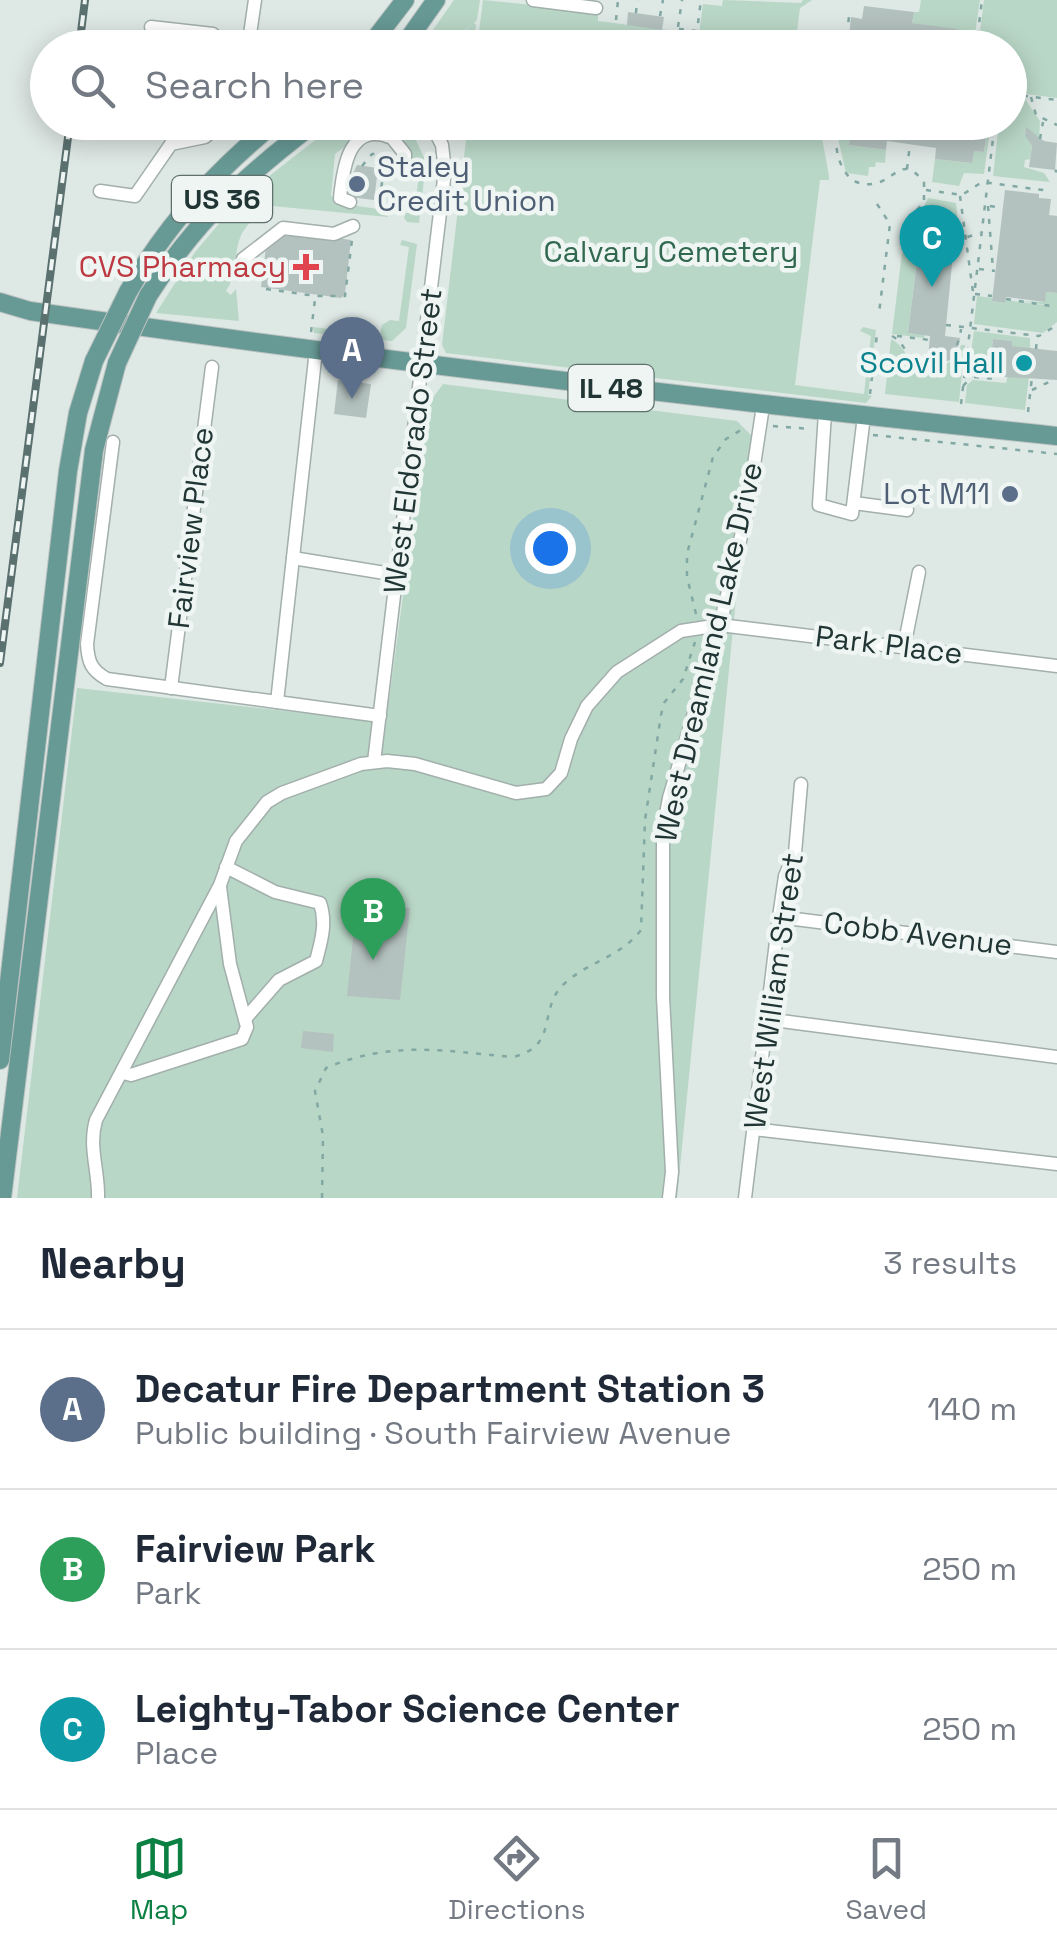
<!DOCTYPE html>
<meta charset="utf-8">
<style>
body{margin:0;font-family:"Space Grotesk",sans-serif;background:#f6f6f7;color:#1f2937}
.you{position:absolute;left:550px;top:548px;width:35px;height:35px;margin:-25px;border:8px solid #fff;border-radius:50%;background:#1a73e8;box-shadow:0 0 0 15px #1a73e833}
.badge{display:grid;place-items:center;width:65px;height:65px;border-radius:50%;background:#0b8043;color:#fff;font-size:32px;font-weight:700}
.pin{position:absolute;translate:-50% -82px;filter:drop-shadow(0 2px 5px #0008)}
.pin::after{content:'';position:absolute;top:52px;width:35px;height:30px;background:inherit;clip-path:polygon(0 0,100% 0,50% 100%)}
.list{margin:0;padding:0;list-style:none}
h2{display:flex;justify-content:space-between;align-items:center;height:130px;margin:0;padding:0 40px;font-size:42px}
h2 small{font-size:32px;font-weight:400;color:#747a83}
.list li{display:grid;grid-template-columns:65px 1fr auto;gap:30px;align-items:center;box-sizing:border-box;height:160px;padding:0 40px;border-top:2px solid #e0e1e3}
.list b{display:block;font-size:38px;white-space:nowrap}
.list p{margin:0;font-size:32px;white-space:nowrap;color:#747a83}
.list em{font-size:32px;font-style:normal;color:#747a83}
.icon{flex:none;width:55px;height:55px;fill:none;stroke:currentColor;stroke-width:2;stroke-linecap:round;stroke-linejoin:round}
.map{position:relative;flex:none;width:1057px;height:1198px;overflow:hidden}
.search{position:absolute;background:#fff;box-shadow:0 5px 25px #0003;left:30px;right:30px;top:30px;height:110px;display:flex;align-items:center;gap:25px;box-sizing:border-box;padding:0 35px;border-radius:55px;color:#747a83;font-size:38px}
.sheet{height:610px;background:#fff}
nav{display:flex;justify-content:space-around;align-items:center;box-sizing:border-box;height:140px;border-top:2px solid #e0e1e3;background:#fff;font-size:28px;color:#747a83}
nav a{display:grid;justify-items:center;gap:5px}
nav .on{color:#0b8043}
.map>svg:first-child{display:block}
.green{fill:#b9d7c7}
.building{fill:#b4c2bf}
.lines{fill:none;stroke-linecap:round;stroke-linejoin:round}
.minor-casing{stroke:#a2afac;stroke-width:15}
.major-casing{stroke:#bcc3c2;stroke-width:20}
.path{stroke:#82a8a3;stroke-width:2.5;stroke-dasharray:5 8;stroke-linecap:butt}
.minor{stroke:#fff;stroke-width:12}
.major{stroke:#679995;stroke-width:18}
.rail-casing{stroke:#5b7170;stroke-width:8}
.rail{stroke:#eef5f3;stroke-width:4;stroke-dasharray:11;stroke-linecap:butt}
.major-bridge-casing{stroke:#bcc3c2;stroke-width:20;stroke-linecap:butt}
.major-bridge{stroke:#679995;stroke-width:18}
.service-dot{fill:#5c6f8a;stroke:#eef5f3;stroke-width:4}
.health-dot{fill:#e0444e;stroke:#eef5f3;stroke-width:4}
.culture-dot{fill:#0f9aa8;stroke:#eef5f3;stroke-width:4}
.labels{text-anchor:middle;stroke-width:9;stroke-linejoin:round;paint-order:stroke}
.shield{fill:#eef5f3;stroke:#5e6f6d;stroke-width:2.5}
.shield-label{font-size:28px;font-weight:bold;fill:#213634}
.service-label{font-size:30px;fill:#4e5e75;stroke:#eef5f3;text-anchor:start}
.park-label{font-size:30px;fill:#306850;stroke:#eef5f3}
.health-label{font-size:30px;fill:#be3a42;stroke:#eef5f3;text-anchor:end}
.culture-label{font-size:30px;fill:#0d838f;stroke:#eef5f3;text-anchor:end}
.street-label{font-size:30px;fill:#213634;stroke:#eef5f3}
</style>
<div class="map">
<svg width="1057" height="1198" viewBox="0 0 1057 1198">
<rect width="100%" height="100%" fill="#dee8e5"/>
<g class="green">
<polygon points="454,0 480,0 477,20 474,23 476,25 474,47 444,47 473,24 440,47 421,47"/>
<polygon points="483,0 598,12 598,21 699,34 703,4 722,6 723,0 801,3 803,0 812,0 800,8 795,46 798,47 477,48"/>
<polygon points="921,0 980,0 973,47 954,47 957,30 912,23 914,12 919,12"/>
<polygon points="984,0 1057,0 1057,98 1010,92 1010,48 978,47"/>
<polygon points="1010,97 1025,99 1040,121 1039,139 1026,129 1025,136 1032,146 1030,159 1025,160 1024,167 1044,173 1050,182 993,176 999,123 1010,122"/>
<path d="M337,123H408L426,162L419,223L407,222L404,218L406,213H414L419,175L410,173L404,146L361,134L335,154L331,196L343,204L386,210L388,217L272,206C220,236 247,259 226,291L231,295L236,289L239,321L156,313L195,252L240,199Z"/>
<polygon points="468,123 824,123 822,138 829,176 829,180 820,180 795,385 864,394 871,336 860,331 863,327 876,330 868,395 872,396 866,403 446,353 442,345"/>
<polygon points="988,123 991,123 984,174 964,173 959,186 932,182 935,159 971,163 974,151 984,152"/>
<polygon points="837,134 850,136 849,145 886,150 885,163 876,162 875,167 869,167 868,176 846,173"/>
<polygon points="928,198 956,203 959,234 943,232 943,223 922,220 919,242 907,241 910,219 923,209"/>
<polygon points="402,240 417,244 406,328 392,341 314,333 313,327 380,335 382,325 390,320 399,321 409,247 400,245"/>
<polygon points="906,249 918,250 908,333 925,335 924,338 892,334 902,253"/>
<polygon points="1046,292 1057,293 1057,322 1043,333 974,324 977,296 992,298 992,301 1004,303 1005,300 1052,306 1022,301 1044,302"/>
<polygon points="974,331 1030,338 1030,349 1012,346 1012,341 993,339 989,376 974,373 969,366"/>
<path d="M891,339C903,345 905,355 914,364C931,381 954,363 961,345H965L959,402L885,394Z"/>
<polygon points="1008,374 1029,377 1025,410 965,403 967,385 973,380 1006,383"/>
<polygon points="443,384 737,421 752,436 677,1198 17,1198 77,688 386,722 429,403"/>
</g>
<g class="building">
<polygon points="864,6 914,12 912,23 957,29 954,48 848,48 851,17 862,19"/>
<polygon points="628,12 664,17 662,30 627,25"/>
<polygon points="838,122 988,122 984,152 974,151 972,163 935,159 936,148 887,141 886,150 849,145 850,136 837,134"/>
<polygon points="1026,127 1044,141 1057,143 1055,170 1029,167 1032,146 1025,136"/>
<polygon points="357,165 384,169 383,178 377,177 374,200 349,197 350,193 338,191 340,176 351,178"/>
<polygon points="1005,190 1039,194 1039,198 1051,199 1049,215 1057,216 1057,293 1046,292 1045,302 1006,297 1005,303 992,301"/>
<polygon points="922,220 944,223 943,232 955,234 945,336 960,338 959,344 950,360 931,368 927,369 930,336 908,333"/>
<polygon points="279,223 285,231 351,240 345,294 341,298 261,287 266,247 274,241 267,232"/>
<polygon points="993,339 1012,341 1012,346 1057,351 1057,380 989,376"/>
<polygon points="338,380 371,384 366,418 334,414"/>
<polygon points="357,901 410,908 400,1000 347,996"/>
<polygon points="303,1031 334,1034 333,1052 301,1048"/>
</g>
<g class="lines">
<g class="minor-casing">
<g id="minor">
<polyline points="533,0 596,8"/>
<polyline points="151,27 213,34 224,48"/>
<polyline points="248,48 255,0"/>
<polyline points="100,191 135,196 171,144 205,137 223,122"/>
<path d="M350,202L340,198C343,168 349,120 392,138L405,154V168"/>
<polyline points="243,259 283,228 334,234 353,226"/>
<polyline points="825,413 819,505 852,514 864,416"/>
<path d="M113,442L87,644C88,662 91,670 107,679L380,716"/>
<polyline points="854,503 907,510"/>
<polyline points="293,558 397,575"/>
<polyline points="904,647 919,572"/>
<polyline points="171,688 212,367"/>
<polyline points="277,702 316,350"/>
<polyline points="374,762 445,171 442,145 430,122"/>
<path d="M226,867L275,892L320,903C327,923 321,942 316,961L279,980L245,1019"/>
<polyline points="779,917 1057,952"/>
<polyline points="766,1019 1057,1057"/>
<polyline points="123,1073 131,1075 242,1039 247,1027 230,964 220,887"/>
<polyline points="753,1129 1057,1164"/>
<path d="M98,1198C99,1171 88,1147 96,1120L220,885L236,841L267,802L282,793L361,764L387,761L415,764L516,793L546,789L561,773L571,739L587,706L617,672L681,631L720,625L1057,666"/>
<polyline points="669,1198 672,1172 663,997 663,830 669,798 720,625 747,511 763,406"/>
<polyline points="745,1198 779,917 785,876 795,853 801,784"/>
</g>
</g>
<g class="major-casing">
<g id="major">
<polyline points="368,48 405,0"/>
<polyline points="402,48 436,0"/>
<path d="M128,292C166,225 216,170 276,122"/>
<path d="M148,296C195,221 246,175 316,122"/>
<path d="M0,302L30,311C372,360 714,400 1057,436"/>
<polyline points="0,1060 68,471 78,413 94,361"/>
<polyline points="2,1198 94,450 117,363"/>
</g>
</g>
<g class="path">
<polyline points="636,13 637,0"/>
<polyline points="660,16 663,0"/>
<polyline points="616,20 618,0"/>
<polyline points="678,27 682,0"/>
<polyline points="679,29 697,31 701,0"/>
<polyline points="845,48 849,17"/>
<polyline points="976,48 982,0"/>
<polyline points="1010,94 1057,100"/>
<polyline points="1031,97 1036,115 1057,125"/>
<path d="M836,122C833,150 841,192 877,183C896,178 904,154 924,183V203L909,217L905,237"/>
<polyline points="1040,139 1043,122"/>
<polyline points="362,166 372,154 379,154 384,165 380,200"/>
<polyline points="907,169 910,144"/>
<polyline points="1055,170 1057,172"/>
<polyline points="926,190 962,195 982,182 1050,191"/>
<polyline points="960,196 973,292"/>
<polyline points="877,204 890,224 879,313"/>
<polyline points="988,206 993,270"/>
<polyline points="990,206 1003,208"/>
<polyline points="955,241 980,233"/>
<polyline points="979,269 995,271"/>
<polyline points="266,289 316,296 345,296 352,240"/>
<polyline points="975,294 992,296"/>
<polyline points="1006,299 1057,307"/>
<polyline points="946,325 1039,336 1057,325"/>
<polyline points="311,332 315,299"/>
<path d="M892,336C905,343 907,358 919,366C944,381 959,347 961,329"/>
<polyline points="897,336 930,340"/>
<polyline points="1036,349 1037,338"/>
<polyline points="974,377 996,379 997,377"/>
<polyline points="963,386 972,377 966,366"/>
<polyline points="1032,390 1053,380"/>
<polyline points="870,394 877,334"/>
<polyline points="961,404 995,122"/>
<polyline points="1028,412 1032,377"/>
<polyline points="773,426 810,429"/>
<polyline points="873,435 1057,454"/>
<polyline points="696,614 687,577 687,554 713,457 726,439 746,427"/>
<path d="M322,1198L323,1136L315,1091L326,1068C393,1040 443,1051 513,1057C560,1046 537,1009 564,984C587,962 621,957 641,930L645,820L661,715L664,703L683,679L695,642"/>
</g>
<use href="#minor" class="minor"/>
<use href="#major" class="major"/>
<g class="rail-casing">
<g id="rail">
<polyline points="79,48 85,0"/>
<polyline points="0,663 70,122"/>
</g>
</g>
<use href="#rail" class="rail"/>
<g class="major-bridge-casing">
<g id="major-bridge">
<polyline points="94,361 128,292"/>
<polyline points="117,363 148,296"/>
</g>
</g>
<use href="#major-bridge" class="major-bridge"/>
</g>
<g class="service-dot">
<circle cx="357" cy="184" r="10"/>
<circle cx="1010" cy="494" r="10"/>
</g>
<path class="health-dot" d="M301 252h10v10h10v10h-10v10h-10v-10h-10v-10h10z"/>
<circle class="culture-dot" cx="1024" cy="363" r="10"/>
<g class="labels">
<g class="shield">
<rect x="172" y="176" width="100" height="46" rx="8"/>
<rect x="568.5" y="365" width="85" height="46" rx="8"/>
</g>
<g class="shield-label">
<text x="222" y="209">US 36</text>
<text x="611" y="398">IL 48</text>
</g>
<g class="service-label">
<text x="377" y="177">Staley<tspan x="377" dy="34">Credit Union</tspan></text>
<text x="990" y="504" text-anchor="end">Lot M11</text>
</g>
<g class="park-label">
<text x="671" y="262">Calvary Cemetery</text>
</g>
<g class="health-label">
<text x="286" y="277">CVS Pharmacy</text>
</g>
<g class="culture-label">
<text x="1004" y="373">Scovil Hall</text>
</g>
<g class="street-label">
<text transform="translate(413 441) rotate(-83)" y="10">West Eldorado Street</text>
<text transform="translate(191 528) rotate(-83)" y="10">Fairview Place</text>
<text transform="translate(889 645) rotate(7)" y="10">Park Place</text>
<text transform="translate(709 652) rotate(-77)" y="10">West Dreamland Lake Drive</text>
<text transform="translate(918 934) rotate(7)" y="10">Cobb Avenue</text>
<text transform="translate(774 991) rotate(-82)" y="10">West William Street</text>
</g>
</g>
</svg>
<div class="you"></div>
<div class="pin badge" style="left:352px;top:399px;background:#5c6f8a">A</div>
<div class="pin badge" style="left:373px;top:960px;background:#2e9e5b">B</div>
<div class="pin badge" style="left:932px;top:287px;background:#0f9aa8">C</div>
<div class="search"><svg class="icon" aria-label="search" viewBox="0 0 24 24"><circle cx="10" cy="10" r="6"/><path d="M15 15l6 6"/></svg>Search here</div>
</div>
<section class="sheet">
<h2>Nearby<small>3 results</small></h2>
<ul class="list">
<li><span class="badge" style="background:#5c6f8a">A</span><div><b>Decatur Fire Department Station 3</b><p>Public building · South Fairview Avenue</p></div><em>140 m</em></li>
<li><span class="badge" style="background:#2e9e5b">B</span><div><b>Fairview Park</b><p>Park</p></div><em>250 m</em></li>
<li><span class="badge" style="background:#0f9aa8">C</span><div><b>Leighty-Tabor Science Center</b><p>Place</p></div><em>250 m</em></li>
</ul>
</section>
<nav>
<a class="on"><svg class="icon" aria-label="map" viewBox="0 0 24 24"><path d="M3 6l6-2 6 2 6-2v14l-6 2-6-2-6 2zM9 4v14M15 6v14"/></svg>Map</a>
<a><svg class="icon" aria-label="directions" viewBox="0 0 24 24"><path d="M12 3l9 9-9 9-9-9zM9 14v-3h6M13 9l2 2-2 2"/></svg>Directions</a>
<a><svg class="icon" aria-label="saved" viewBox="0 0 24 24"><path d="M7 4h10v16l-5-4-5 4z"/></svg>Saved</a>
</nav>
